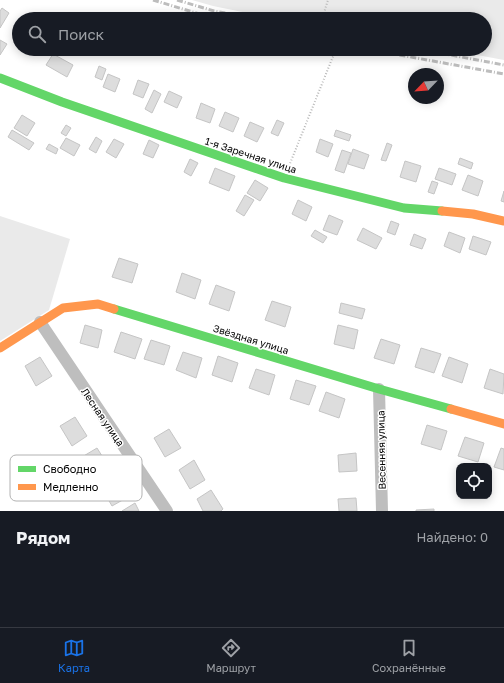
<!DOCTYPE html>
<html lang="ru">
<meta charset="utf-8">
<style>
body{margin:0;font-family:"Golos Text",sans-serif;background:#20242c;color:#f1f3f6}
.controls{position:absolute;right:12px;bottom:12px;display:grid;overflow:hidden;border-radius:8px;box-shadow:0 2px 10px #0003}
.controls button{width:36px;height:36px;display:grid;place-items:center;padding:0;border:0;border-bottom:1px solid #363941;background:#171b24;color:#f1f3f6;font:20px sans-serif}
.compass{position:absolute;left:408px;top:68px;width:36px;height:36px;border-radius:50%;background:#171b24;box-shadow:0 2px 10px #0003;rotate:245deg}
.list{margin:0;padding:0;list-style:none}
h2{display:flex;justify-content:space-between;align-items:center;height:52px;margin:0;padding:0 16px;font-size:17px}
h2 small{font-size:13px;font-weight:400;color:#9ea1a6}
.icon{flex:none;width:22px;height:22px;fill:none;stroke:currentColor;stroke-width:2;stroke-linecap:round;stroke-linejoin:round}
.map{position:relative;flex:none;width:504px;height:511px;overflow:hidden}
.search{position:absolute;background:#171b24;box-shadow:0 2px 10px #0003;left:12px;right:12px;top:12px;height:44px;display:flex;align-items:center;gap:10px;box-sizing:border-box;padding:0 14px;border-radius:22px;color:#9ea1a6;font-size:15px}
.sheet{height:116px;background:#171b24}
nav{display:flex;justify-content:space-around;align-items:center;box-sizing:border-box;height:56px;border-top:1px solid #363941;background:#171b24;font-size:11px;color:#9ea1a6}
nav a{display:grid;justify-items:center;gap:2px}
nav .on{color:#1a73e8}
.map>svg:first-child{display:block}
.green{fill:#eaeaea}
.building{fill:#ddd;stroke:#c5c5c5}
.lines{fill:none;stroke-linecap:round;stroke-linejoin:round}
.path{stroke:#b8b8b8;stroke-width:2;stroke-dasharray:1 2;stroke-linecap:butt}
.street{stroke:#bebebe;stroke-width:12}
.fast{stroke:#63d668;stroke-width:9}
.slow{stroke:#ff974d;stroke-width:9}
.rail{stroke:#bdbdbd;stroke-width:3;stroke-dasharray:6 2 1 2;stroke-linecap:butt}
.labels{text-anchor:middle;stroke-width:3;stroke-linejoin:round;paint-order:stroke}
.street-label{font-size:10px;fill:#000;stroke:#fff}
.key{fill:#fff;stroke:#b2b2b2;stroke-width:1}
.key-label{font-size:11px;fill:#000}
</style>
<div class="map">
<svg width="504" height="511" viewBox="0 0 504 511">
<rect width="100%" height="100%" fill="#fff"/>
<g class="green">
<polygon points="192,0 504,0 504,60 445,49 485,49 485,19 277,19 213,6"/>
<polygon points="0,216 70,239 49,310 0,341"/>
</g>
<g class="building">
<polygon points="2,8 9,13 0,28 0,11"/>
<polygon points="0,40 7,44 0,55"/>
<polygon points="53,54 73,65 67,77 46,65"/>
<polygon points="99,66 106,69 102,80 95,77"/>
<polygon points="108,74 120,79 115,92 103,87"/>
<polygon points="138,80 149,84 143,98 133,94"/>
<polygon points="154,90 161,94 152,113 145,109"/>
<polygon points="169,91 182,97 177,108 164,102"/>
<polygon points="201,103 215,109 210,123 196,118"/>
<polygon points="225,112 239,118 233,132 219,126"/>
<polygon points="22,115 35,123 27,136 14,128"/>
<polygon points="277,120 284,123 278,136 271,133"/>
<polygon points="250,122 264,128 257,142 244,136"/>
<polygon points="66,125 71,128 66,136 61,133"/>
<polygon points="12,130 34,143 29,150 8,137"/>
<polygon points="336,130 351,135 349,141 334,136"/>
<polygon points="96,137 102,141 96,153 89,149"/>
<polygon points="66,138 80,145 74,156 60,148"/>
<polygon points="114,139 124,144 116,158 106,152"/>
<polygon points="320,139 333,144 328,157 316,152"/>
<polygon points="149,140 159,145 153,158 143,154"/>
<polygon points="387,143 392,145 386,161 381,160"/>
<polygon points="49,144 58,149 56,154 46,149"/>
<polygon points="353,149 369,155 364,169 348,164"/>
<polygon points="342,150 351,153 344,173 335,170"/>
<polygon points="460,158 473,163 471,169 458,164"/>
<polygon points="190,159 198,163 191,176 184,172"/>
<polygon points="405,161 421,166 416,182 400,177"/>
<polygon points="215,168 235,176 229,191 209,183"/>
<polygon points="439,168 456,174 452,185 435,179"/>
<polygon points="468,175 483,181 478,196 462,190"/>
<polygon points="255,180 268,188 260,201 247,193"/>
<polygon points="432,181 438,183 434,194 428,192"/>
<polygon points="504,191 504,202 501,201"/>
<polygon points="245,195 254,200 244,216 236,211"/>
<polygon points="298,200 312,207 306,221 292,214"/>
<polygon points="329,215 343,221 337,235 323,230"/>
<polygon points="391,221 399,224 395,235 387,232"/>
<polygon points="363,228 382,238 376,249 357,240"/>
<polygon points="315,230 327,237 323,243 311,236"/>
<polygon points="449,232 465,238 460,253 444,246"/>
<polygon points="414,234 426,239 422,249 410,245"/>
<polygon points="473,236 491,242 486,255 469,249"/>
<polygon points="119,258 138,264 132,283 112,277"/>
<polygon points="182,273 201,280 195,299 176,292"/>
<polygon points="216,285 235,292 229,311 209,304"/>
<polygon points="272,301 291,307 285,327 265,320"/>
<polygon points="341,303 365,309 362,319 339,313"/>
<polygon points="85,325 102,330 98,348 80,343"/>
<polygon points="338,325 358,330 354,349 334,344"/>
<polygon points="121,332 142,339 135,359 114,352"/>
<polygon points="381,339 400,345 394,364 374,358"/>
<polygon points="151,340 170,346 164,365 144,359"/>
<polygon points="421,348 441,354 434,373 415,367"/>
<polygon points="183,352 202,358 196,378 176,370"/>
<polygon points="218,356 238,363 232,382 212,375"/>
<polygon points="40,357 52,376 36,386 25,366"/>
<polygon points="449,357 468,364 462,383 442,376"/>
<polygon points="256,369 275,375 269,395 249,388"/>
<polygon points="490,369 504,374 503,394 484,388"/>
<polygon points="296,380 316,386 309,405 290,399"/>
<polygon points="326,392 345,399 339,418 319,411"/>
<polygon points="75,417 87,436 72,446 60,426"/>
<polygon points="427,425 447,431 441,450 421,444"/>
<polygon points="169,429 181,448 165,457 154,438"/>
<polygon points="465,437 484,443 478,462 458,456"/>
<polygon points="97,448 109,467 93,477 82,457"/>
<polygon points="501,448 504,449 504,470 494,467"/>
<polygon points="356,453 357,471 339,472 338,455"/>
<polygon points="194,460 205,480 190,489 179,470"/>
<polygon points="116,477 128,497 112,506 101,487"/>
<polygon points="211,490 223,509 221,511 203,511 197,499"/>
<polygon points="356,498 357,511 339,511 338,499"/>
<polygon points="135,503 139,511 122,511"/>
<polygon points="434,509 434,511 416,511 416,510"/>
</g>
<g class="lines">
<g class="path">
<polyline points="322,19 328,0"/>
<polyline points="289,166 336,49"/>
</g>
<g class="street">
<polyline points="40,322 167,511"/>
<polyline points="379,389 382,511"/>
</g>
<g class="fast">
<polyline points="0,78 62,102 284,178 404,208 442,211"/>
<polyline points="114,309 379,389 451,409"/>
</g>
<g class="slow">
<polyline points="442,211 473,214 504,221"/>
<polyline points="0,348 63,308 98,304 114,309"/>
<polyline points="451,409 504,424"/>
</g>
<g class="rail">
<polyline points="153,0 216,19"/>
<polyline points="177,0 214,11 258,19"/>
<polyline points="367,49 504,74"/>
<polyline points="419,49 504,65"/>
</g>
</g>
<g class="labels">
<g class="street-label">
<text transform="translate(251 155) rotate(18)" y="4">1-я Заречная улица</text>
<text transform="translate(251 339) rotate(17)" y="4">Звёздная улица</text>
<text transform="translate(103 417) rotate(56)" y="4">Лесная улица</text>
<text transform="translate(381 450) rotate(-91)" y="4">Весенняя улица</text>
</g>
</g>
<rect x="10" y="455" width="132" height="46" rx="6" class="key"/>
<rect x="18" y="466" width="18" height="6" fill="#63d668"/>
<rect x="18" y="484" width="18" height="6" fill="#ff974d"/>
<g class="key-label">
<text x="43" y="473">Свободно</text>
<text x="43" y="491">Медленно</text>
</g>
</svg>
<div class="controls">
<button><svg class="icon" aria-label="locate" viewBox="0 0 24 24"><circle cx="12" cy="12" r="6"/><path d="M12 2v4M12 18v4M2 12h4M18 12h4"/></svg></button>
</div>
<svg class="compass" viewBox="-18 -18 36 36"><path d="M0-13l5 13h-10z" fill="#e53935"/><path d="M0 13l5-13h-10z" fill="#9ea1a6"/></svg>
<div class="search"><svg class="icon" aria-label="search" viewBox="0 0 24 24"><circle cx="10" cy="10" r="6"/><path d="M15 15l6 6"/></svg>Поиск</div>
</div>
<section class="sheet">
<h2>Рядом<small>Найдено: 0</small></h2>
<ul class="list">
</ul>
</section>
<nav>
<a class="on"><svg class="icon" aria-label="map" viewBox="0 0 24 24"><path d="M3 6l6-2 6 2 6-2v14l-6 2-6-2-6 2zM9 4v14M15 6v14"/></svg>Карта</a>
<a><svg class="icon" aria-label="directions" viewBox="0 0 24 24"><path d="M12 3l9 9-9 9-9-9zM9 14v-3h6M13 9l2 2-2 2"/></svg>Маршрут</a>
<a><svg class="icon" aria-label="saved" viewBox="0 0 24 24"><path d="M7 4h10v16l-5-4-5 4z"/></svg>Сохранённые</a>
</nav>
